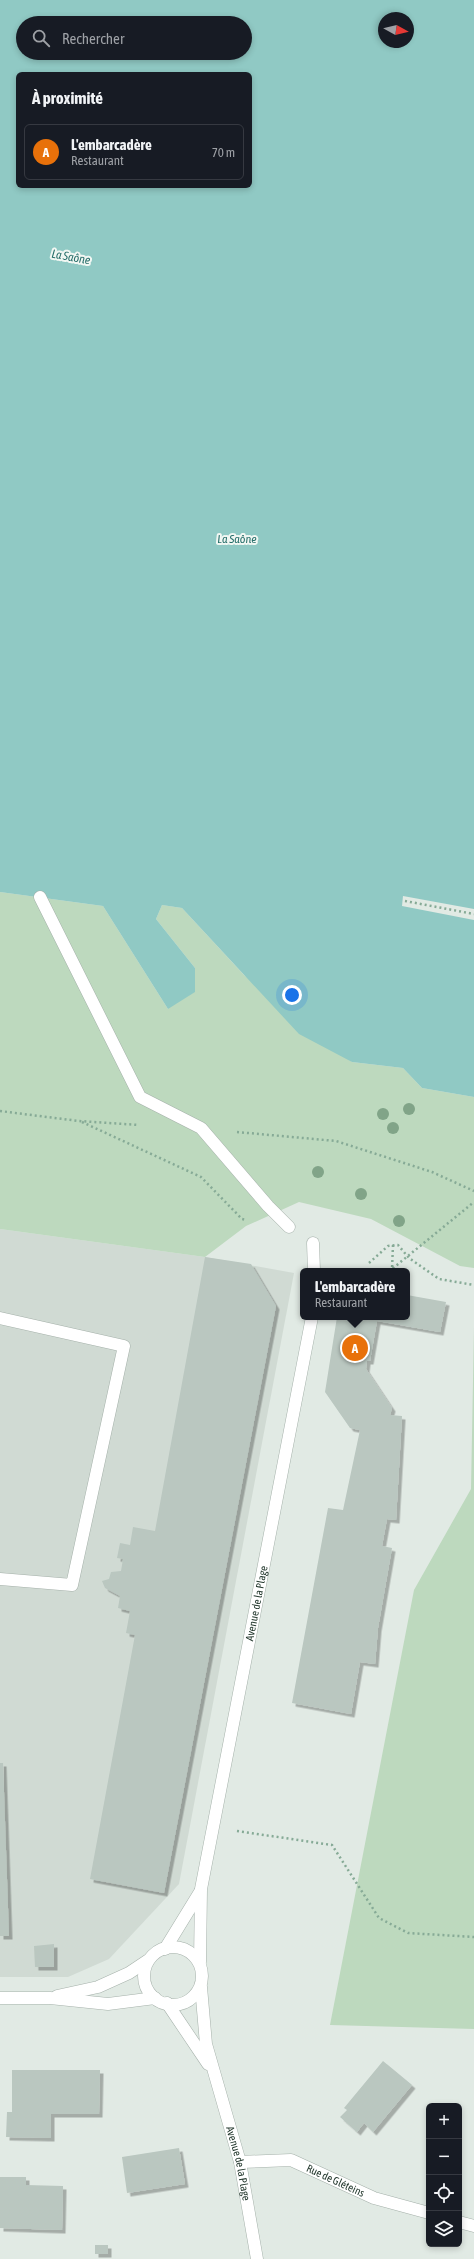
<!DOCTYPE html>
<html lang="fr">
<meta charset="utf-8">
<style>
body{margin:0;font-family:"Asap Condensed",sans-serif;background:#20242c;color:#f1f3f6}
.controls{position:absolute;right:12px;bottom:12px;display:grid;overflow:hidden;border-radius:6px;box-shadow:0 2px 6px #0003}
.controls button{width:36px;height:36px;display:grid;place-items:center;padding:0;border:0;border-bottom:1px solid #363941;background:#171b24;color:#f1f3f6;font:20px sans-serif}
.compass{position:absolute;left:378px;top:12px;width:36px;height:36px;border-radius:50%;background:#171b24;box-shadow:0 2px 6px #0003;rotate:98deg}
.you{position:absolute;left:292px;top:995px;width:14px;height:14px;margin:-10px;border:3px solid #fff;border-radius:50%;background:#1a73e8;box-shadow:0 0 0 6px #1a73e833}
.badge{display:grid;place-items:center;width:26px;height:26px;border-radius:50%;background:#ea580c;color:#fff;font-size:13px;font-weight:700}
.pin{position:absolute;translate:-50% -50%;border:2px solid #fff;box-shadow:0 1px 4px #0006}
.popup{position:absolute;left:300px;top:1268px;width:110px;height:52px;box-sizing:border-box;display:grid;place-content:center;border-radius:6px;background:#171b24;filter:drop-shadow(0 1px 3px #0005);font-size:13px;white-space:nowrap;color:#9ea1a6}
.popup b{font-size:15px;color:#f1f3f6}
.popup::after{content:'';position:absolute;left:50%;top:100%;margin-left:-8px;border:8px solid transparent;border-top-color:#171b24}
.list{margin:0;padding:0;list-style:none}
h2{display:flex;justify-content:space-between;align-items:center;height:52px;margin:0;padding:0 16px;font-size:17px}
h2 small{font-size:13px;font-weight:400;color:#9ea1a6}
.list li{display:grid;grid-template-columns:26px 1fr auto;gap:12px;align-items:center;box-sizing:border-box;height:56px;margin:0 8px 8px;padding:0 8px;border:1px solid #363941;border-radius:6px}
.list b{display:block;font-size:15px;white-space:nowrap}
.list p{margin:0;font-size:13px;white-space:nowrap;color:#9ea1a6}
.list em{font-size:13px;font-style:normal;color:#9ea1a6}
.icon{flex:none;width:22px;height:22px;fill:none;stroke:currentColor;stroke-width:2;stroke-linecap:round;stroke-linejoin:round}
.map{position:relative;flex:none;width:474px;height:2259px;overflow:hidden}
.search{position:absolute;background:#171b24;box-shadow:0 2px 6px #0003;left:16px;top:16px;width:236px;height:44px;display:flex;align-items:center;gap:10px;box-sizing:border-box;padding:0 14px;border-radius:22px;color:#9ea1a6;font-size:15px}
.panel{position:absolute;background:#171b24;box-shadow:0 2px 6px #0003;left:16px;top:72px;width:236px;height:116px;border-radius:6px}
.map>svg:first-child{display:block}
.built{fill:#d0dad3}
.green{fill:#bdd9be}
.water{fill:#90c9c4;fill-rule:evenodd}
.pier{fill:#e1eae4}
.building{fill:#bac7c0;filter:url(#shadow)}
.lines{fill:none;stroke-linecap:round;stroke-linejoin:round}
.minor-casing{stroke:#a5b1aa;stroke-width:13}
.path{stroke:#86aa96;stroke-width:2.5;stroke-dasharray:2 3;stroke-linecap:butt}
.minor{stroke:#fff;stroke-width:12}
.tree{fill:#81a488}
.labels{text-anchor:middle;stroke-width:4;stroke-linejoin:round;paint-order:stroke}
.street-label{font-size:11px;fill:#24392e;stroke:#f1f7f3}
.water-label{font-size:12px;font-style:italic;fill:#256d69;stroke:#f1f7f3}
</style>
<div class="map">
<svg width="474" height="2259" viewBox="0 0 474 2259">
<defs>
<filter id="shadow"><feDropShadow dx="3.5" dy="3.5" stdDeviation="0" flood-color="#0004"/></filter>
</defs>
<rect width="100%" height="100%" fill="#e1eae4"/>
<polygon class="built" points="0,1229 205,1257 294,1273 179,1884 109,1959 68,1977 0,1977"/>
<g class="green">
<polygon points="0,892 103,906 168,1009 195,968 156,919 162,905 182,908 244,975 352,1062 403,1068 422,1088 474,1097 474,1268 460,1266 371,1219 299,1202 246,1226 205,1257 0,1229"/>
<polygon points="474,1327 474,2029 330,2025 414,1590 471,1489"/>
</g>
<path class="water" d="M0,0H474V1097L422,1088L403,1068L352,1062L299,1034L182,908L162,905L156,919L195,968V992L168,1009L103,906L0,892ZM384,18H408V42H384ZM23,23H245V53H23ZM18,74H250V186H18Z"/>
<polygon class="pier" points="403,896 474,909 474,920 402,906"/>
<g class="building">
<polygon points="205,1257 251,1264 276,1306 164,1893 90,1879 135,1635 126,1633 130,1611 118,1608 120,1596 105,1588 102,1581 109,1579 111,1572 121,1571 123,1559 117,1558 120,1543 130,1545 133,1527 155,1531"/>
<polygon points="407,1295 446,1302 440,1332 377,1321 370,1361 367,1361 366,1369 392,1408 390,1415 402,1416 396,1520 387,1519 382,1546 392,1548 378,1628 375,1664 360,1662 351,1714 292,1703 328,1508 343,1510 360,1430 350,1428 325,1392 337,1317 407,1317"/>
<polygon points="0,1763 3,1763 9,1936 0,1936"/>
<polygon points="54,1944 54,1967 35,1967 34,1946"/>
<polygon points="383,2061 412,2085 373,2132 364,2123 357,2132 340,2117 347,2110 344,2108"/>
<polygon points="12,2070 100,2070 99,2114 51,2114 51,2138 6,2137 7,2112 12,2112"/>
<polygon points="179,2148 185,2184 127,2193 122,2157"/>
<polygon points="0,2177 26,2177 26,2185 63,2186 62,2230 0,2228"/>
<rect x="95" y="2245" width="13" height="9"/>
</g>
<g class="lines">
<g class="minor-casing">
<g id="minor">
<polyline points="40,897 140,1097 201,1128 268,1206 289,1227"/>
<polyline points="313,1243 314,1271"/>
<polyline points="0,1318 124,1346 72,1585 0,1579"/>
<circle cx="173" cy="1976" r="29"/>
<polyline points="165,1949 200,1892"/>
<path id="s1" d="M200,1962L201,1889L312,1317"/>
<path id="s2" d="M201,1987L206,2044L240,2162L257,2259"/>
<polyline points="57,1996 98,1987 129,1973 147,1961"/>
<polyline points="0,1998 50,1998 108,2004 155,1998"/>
<polyline points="167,2003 208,2064"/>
<path id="s3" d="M240,2162L291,2160L374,2198L429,2213"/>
<polyline points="459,2222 474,2226"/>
</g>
</g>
<g class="path">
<polyline points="405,901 474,914"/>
<polyline points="0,1111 79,1121 139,1125"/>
<polyline points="82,1122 201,1177 242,1219 247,1220"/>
<polyline points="237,1132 336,1141 432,1172 474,1191"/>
<polyline points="393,1245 392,1269 474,1202"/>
<polyline points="369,1263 388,1246 398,1245 409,1258 439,1279 474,1285"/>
<polyline points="237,1831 332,1845 379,1918 408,1933 474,1937"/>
</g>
<use href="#minor" class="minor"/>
</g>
<g class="tree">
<circle cx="409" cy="1109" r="6"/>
<circle cx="383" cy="1114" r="6"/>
<circle cx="393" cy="1128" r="6"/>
<circle cx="318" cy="1172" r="6"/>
<circle cx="361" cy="1194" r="6"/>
<circle cx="399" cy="1221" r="6"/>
</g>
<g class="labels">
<g class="street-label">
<text dy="4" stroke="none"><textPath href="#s1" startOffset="364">Avenue de la Plage</textPath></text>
<text dy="4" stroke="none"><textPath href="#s2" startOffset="181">Avenue de la Plage</textPath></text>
<text dy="4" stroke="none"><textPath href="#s3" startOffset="100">Rue de Gléteins</textPath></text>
</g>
<g class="water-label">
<text transform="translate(71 257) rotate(10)" y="4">La Saône</text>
<text x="237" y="543">La Saône</text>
</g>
</g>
</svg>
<div class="controls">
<button>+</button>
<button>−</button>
<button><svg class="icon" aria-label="locate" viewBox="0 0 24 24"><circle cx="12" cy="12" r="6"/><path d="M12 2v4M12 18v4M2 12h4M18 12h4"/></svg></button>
<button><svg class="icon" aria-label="layers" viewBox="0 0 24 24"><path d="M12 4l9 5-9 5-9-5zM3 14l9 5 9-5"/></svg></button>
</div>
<svg class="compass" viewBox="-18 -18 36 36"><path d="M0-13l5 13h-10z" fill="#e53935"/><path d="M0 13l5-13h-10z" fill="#9ea1a6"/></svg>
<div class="you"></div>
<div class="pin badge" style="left:355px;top:1348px;background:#e8710a">A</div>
<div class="popup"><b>L'embarcadère</b>Restaurant</div>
<div class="search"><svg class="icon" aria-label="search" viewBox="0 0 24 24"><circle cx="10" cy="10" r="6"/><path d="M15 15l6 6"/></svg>Rechercher</div>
<section class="panel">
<h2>À proximité<small></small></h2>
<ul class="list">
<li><span class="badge" style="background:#e8710a">A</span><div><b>L'embarcadère</b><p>Restaurant</p></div><em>70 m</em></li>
</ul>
</section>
</div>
